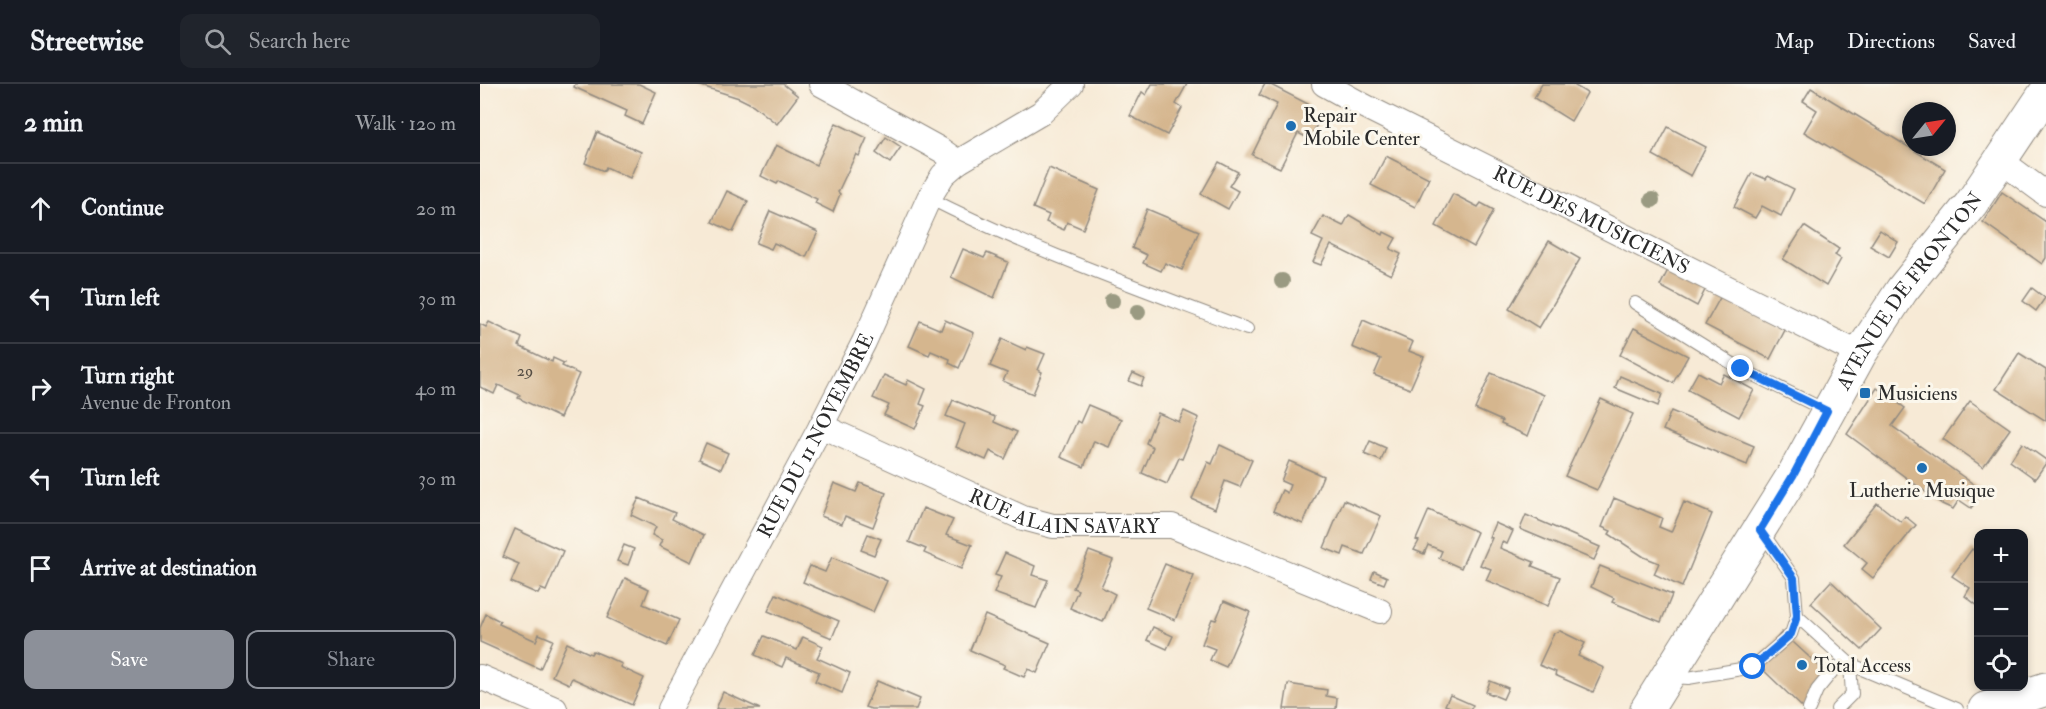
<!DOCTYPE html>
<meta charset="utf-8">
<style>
body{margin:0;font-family:"IM FELL Double Pica",serif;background:#20242c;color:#f1f3f6}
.controls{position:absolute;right:18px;bottom:18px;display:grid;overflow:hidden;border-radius:12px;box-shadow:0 3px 9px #0003}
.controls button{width:54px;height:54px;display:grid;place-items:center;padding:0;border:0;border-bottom:2px solid #363941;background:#171b24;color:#f1f3f6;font:30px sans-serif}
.compass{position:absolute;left:1422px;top:18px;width:54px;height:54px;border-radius:50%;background:#171b24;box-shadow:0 3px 9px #0003;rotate:60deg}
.stop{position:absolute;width:18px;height:18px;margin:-14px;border:4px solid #1a73e8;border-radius:50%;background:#fff}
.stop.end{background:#1a73e8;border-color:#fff;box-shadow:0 2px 6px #0008}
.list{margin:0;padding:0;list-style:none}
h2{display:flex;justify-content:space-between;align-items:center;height:78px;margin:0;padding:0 24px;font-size:26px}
h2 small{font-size:20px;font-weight:400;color:#9ea1a6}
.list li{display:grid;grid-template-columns:39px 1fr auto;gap:18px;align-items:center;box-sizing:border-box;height:90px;padding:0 24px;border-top:2px solid #363941}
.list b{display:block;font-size:22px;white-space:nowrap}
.list p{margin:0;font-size:20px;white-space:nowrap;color:#9ea1a6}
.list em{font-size:20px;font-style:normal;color:#9ea1a6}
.actions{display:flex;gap:12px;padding:18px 24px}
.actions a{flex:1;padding:14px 0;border:2px solid #8c9099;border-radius:12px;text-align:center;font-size:21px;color:#8c9099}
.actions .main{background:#8c9099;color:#fff}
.icon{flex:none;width:33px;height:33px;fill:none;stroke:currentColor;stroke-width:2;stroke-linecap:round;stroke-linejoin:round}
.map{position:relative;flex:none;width:1566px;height:625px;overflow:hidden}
header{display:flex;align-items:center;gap:36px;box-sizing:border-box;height:84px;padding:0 30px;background:#171b24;border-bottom:2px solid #363941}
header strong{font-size:28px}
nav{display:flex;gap:33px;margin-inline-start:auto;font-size:21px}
.search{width:420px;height:54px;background:#20242c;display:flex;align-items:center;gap:15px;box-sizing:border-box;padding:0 21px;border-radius:12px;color:#9ea1a6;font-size:22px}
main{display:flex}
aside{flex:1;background:#171b24}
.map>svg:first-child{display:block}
.building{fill:#d5b68e}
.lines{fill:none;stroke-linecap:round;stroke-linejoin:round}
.lane-casing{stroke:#918a80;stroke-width:14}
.street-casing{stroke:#918a80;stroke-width:26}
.secondary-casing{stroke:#918a80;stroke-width:35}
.lane{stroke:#fff;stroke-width:12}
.street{stroke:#fff;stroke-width:24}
.secondary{stroke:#fff;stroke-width:33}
.tree{fill:#9a9a82}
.route{stroke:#1a73e8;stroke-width:8}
.poi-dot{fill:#1f6fb2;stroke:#fbf7ec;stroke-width:2}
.labels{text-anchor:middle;stroke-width:6;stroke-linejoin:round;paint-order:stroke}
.number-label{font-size:16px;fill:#564e44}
.poi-label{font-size:20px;fill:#2b2b2b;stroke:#fbf7ec;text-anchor:start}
.street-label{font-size:20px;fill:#2b2b2b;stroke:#fbf7ec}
</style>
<header>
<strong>Streetwise</strong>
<div class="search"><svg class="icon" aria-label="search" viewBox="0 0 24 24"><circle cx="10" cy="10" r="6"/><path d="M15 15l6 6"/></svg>Search here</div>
<nav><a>Map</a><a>Directions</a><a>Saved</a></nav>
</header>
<main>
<aside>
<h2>2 min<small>Walk · 120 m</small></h2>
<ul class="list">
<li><svg class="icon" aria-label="ahead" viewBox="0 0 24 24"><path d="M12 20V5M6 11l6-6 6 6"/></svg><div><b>Continue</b></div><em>20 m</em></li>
<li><svg class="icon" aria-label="left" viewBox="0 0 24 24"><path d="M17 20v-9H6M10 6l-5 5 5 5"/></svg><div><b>Turn left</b></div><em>30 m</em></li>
<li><svg class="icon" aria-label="right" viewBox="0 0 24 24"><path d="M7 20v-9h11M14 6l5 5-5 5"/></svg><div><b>Turn right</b><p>Avenue de Fronton</p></div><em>40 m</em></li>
<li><svg class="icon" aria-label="left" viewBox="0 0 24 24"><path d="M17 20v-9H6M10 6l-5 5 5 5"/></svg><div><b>Turn left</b></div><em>30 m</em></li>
<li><svg class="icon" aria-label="arrive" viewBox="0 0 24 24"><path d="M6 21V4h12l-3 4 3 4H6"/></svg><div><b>Arrive at destination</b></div></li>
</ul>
<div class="actions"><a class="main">Save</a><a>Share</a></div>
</aside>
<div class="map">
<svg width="1566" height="625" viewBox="0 0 1566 625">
<rect width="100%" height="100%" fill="#fbf7ec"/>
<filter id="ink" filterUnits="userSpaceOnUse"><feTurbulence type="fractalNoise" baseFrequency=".0167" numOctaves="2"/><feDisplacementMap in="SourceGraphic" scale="12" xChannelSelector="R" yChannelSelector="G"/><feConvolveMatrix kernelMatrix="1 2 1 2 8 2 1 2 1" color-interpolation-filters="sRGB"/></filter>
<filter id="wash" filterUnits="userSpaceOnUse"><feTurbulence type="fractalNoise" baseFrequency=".008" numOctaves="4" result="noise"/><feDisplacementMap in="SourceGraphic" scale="24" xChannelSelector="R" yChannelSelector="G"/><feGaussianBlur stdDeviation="1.35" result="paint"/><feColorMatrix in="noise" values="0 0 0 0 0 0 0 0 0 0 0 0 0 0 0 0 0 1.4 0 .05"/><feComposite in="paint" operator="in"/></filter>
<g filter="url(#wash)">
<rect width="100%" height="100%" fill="#f7ead6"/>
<g id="blocks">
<g class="building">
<polygon points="95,0 159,0 176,8 162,40 145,32 147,27 94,3"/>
<polygon points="215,0 303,0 318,12 297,40 273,21 259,14"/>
<polygon points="672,0 707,0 696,20 702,24 687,51 650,32 662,8 666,11"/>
<polygon points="785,0 789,0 828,20 823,30 838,38 830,55 818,49 800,84 772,71 797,20 779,11"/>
<polygon points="1062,0 1092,0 1107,9 1091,37 1054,14"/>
<polygon points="1331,4 1465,85 1445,120 1324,48 1337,26 1323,17"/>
<polygon points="356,39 387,54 379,72 376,70 358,108 360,110 353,128 335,119 337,115 299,97 297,100 281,92 296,61 336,81"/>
<polygon points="1188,43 1226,63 1211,92 1173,71"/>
<polygon points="117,48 161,68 150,94 126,83 124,87 105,79"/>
<polygon points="406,53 421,63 410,79 396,69"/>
<polygon points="906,72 949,94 935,123 891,101"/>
<polygon points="739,78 758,88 749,102 758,107 748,125 721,110"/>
<polygon points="569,84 619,106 603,145 587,138 584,146 566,138 569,131 553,124"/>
<polygon points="1272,89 1286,95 1288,92 1314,105 1301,132 1282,122 1275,134 1254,123"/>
<polygon points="247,107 268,117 253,148 232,138"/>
<polygon points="1522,108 1566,138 1566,174 1562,180 1503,138"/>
<polygon points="973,110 998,123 1001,119 1014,126 994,163 956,142"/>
<polygon points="667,125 719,147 702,186 685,179 681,187 663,179 667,171 652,164"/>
<polygon points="290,127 338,148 326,173 294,159 291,165 276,159"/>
<polygon points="869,131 903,151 904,148 916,154 910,165 921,170 911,191 851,161 841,181 833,178 843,157 832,152 843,132 863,142"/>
<polygon points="1324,142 1359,165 1355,171 1361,175 1346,202 1303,175"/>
<polygon points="1400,146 1418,158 1409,173 1390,162"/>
<polygon points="1069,157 1100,175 1059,244 1029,225"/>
<polygon points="483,165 504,174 507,169 528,178 514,214 471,193"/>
<polygon points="1189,184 1226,204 1217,222 1180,202"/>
<polygon points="1552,204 1565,214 1556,227 1543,217"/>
<polygon points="1241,212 1305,246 1290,275 1225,241"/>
<polygon points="465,236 494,249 479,284 469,279 470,275 451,267 449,271 429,262 440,237 461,246"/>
<polygon points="883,236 933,258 929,267 944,273 930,305 894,291 901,275 872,263"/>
<polygon points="9,238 42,254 39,262 72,278 73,274 84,279 82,282 99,290 80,334 38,314 40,311 18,301 14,310 0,303 0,240 6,243"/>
<polygon points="1154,244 1208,272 1193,299 1140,271"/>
<polygon points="522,255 546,266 547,263 565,270 558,286 562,288 553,310 523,297 527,289 510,282"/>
<polygon points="1539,269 1566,286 1566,337 1516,305"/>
<polygon points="1218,288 1239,299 1244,290 1274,306 1259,333 1208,306"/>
<polygon points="653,289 664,294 661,302 649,297"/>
<polygon points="1011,289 1064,311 1048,352 1021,340 1022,337 995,325"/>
<polygon points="404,291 426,301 428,296 446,305 440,320 445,322 435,345 404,331 409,321 393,314"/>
<polygon points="1140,292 1182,310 1178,322 1135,304"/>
<polygon points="1397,304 1425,324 1412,342 1503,407 1507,410 1504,414 1501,411 1491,424 1479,416 1473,425 1462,420 1367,350"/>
<polygon points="1121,315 1153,330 1117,406 1085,392"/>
<polygon points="473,316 515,333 514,338 537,348 525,375 510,367 506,376 476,363 485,340 466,332"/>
<polygon points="1490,317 1530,345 1503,383 1463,355"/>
<polygon points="608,321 641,335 629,363 614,357 604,383 581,373 597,337 600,339"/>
<polygon points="704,327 719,334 702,375 699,374 687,400 662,389 673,363 666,359 678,329 699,338"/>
<polygon points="1191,327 1274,362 1267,381 1183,346"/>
<polygon points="890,357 906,364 901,377 884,370"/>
<polygon points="226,359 248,369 241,385 219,375"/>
<polygon points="1542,359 1566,376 1566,379 1555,395 1530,377"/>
<polygon points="740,361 772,376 760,403 745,397 735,425 712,415 728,378 732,380"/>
<polygon points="809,377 843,392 823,440 793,427 802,406 807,409 810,401 801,397"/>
<polygon points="354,399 376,408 380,399 406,409 393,443 365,432 362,440 341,432"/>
<polygon points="159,414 195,429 192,435 224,451 212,478 179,462 182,456 172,451 176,443 151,431"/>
<polygon points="1134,414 1182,434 1179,443 1191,448 1204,418 1232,430 1202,503 1174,490 1179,479 1164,473 1129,450 1131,447 1122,443"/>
<polygon points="864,416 901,432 884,470 865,463 862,471 844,464"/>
<polygon points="1397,419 1421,438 1425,432 1436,441 1393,494 1382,485 1387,479 1364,460"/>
<polygon points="443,424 473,436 466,451 492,461 481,485 444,469 446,465 429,458"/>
<polygon points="949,426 997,448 981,484 959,474 962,467 948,461 944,470 934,466 939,457 936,456"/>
<polygon points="1046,431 1120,463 1114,476 1040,445"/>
<polygon points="1015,439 1033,447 1027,460 1022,458 1020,464 1054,478 1052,482 1080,493 1068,522 1006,496 1011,485 1000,481 1012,454 1009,453"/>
<polygon points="35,445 83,467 66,507 61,505 58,510 31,498 39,480 23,473"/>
<polygon points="388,450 401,455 394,471 381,466"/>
<polygon points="144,461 154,465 148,481 137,477"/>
<polygon points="1492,465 1498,470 1498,522 1485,512 1490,504 1472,492"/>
<polygon points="609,467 633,476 621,503 635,510 623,538 590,524 598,506 593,504"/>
<polygon points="525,469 555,482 552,491 568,496 556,524 514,509 521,493 515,491"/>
<polygon points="352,473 407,497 393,528 323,498 330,482 345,488"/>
<polygon points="685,480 714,492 695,536 666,524"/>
<polygon points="1120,482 1192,511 1181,538 1132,518 1134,514 1111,503"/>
<polygon points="894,487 907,493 904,500 891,495"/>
<polygon points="145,494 169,505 163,520 199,536 187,562 127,534"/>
<polygon points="1351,497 1401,545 1382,566 1331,519"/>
<polygon points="296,510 359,537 352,554 288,527"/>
<polygon points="744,517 770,528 746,583 730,576 735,565 722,560 732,535 736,536"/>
<polygon points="6,530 20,537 19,540 56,557 59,550 73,556 60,585 0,558 0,544"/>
<polygon points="505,531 570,559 557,589 548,585 544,593 523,584 525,581 490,566"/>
<polygon points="673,543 693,552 687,565 667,556"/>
<polygon points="1080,547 1105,559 1098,572 1124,584 1113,608 1075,591 1076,588 1059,581 1074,549"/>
<polygon points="1302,548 1351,593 1323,624 1275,578"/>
<polygon points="284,552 317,566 323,553 343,562 337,574 370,589 362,609 335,597 339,588 306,574 302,583 275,571"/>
<polygon points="87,559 111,570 113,567 127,573 142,580 140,583 164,594 152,621 92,594 89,600 72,592"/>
<polygon points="397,597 440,615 436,625 391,625 385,623"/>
<polygon points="1010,597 1028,604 1023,615 1006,608"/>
<polygon points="808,600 847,606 846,612 857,614 856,625 804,625"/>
<polygon points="243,608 280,625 236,625"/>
<polygon points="970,611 993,621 991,625 975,625 965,621"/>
</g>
</g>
</g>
<g filter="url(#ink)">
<use href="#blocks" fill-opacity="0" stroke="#918a80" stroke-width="1.5"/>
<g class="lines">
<g class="lane-casing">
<g id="lane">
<path d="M449,114C551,166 660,204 767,245"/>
<polyline points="1155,219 1261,285 1347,327"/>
<polyline points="1317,532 1370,580 1372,610 1357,625"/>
<polyline points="1192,593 1208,594 1273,583 1311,550 1317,532 1314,494 1281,447"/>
<polyline points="1329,625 1337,606 1355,584 1370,580 1477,625"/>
</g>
</g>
<g class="street-casing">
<g id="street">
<polyline points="341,0 461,66 478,78"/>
<path id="s1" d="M844,0L884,22L1380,270"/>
<polyline points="1520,76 1566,110"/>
<path id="s2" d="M341,342L543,434L573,442H692L900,527"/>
<polyline points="0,593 75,625"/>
<path id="s3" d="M190,625L341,342L384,258L449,114L463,91L478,78L561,29L591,0"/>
</g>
</g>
<g class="secondary-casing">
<g id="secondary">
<path id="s4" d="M1167,625L1314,390L1380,270L1422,206L1491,120L1566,8"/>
<polyline points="1505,625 1566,605"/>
</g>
</g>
<use href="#lane" class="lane"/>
<use href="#street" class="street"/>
<use href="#secondary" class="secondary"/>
</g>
<g class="tree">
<circle cx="1172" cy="116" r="8"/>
<circle cx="802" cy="197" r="8"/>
<circle cx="632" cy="217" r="8"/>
<circle cx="658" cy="228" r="8"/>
</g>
</g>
<g class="lines" filter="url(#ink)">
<polyline class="route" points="1261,285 1347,327 1314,390 1280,446 1314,494 1317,532 1311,550 1273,583"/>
</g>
<g class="poi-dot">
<circle cx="811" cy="42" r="6"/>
<rect x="1379" y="303" width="12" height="12" rx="3"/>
<circle cx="1442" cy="384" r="6"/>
<circle cx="1322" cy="581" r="6"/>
</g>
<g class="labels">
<g class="number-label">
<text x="45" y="292">29</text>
</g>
<g class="poi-label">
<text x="823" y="38">Repair<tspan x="823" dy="23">Mobile Center</tspan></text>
<text x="1397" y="316">Musiciens</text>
<text x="1442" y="413" text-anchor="middle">Lutherie Musique</text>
<text x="1334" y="588">Total Access</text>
</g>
<g class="street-label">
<text dy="7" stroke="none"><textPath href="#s1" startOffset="300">RUE DES MUSICIENS</textPath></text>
<text dy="7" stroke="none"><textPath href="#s4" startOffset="494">AVENUE DE FRONTON</textPath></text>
<text dy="7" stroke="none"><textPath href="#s3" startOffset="310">RUE DU 11 NOVEMBRE</textPath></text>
<text dy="7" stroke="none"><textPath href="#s2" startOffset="262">RUE ALAIN SAVARY</textPath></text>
</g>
</g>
</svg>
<div class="controls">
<button>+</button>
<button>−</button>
<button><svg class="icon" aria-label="locate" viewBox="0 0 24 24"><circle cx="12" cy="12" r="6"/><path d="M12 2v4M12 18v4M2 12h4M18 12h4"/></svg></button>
</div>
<svg class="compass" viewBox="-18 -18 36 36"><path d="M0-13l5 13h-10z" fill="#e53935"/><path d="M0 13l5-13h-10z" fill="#9ea1a6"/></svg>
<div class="stop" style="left:1273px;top:583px"></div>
<div class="stop end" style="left:1261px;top:285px"></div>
</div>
</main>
